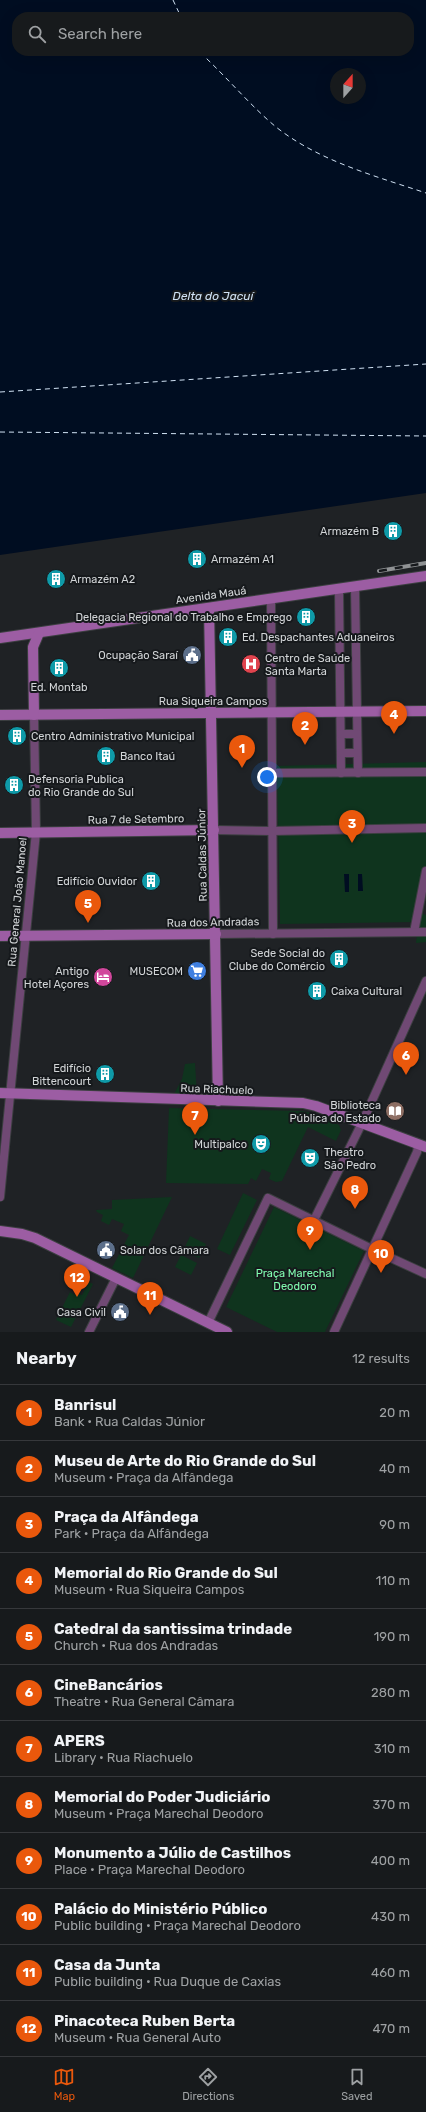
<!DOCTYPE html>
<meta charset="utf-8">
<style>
body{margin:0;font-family:Rubik,sans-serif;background:#202325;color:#f1f3f6}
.compass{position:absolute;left:330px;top:68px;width:36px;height:36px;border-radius:50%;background:#171a1c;box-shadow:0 4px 16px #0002;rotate:21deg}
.you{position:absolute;left:267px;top:777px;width:14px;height:14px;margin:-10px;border:3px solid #fff;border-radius:50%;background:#1a73e8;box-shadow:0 0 0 6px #1a73e833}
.badge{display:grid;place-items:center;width:26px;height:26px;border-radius:50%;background:#ea580c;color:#fff;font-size:13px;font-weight:700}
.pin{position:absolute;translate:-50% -33px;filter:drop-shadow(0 1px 2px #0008)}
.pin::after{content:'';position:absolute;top:21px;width:14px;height:12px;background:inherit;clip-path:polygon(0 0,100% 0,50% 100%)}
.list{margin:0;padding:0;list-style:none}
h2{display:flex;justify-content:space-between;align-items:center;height:52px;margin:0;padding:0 16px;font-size:17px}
h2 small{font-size:13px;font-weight:400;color:#9ea1a3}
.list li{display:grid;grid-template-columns:26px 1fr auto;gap:12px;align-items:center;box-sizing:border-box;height:56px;padding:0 16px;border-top:1px solid #36383b}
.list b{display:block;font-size:15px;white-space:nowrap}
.list p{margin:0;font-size:13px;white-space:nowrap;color:#9ea1a3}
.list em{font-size:13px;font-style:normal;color:#9ea1a3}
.icon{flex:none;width:22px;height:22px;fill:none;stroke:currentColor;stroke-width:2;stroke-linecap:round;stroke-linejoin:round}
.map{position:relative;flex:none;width:426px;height:1332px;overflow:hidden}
.search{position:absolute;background:#171a1c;box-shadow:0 4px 16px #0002;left:12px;right:12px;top:12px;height:44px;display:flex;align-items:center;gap:10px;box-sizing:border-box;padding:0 14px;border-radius:16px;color:#9ea1a3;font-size:15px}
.sheet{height:724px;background:#171a1c}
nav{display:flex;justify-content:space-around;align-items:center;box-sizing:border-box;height:56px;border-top:1px solid #36383b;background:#171a1c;font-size:11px;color:#9ea1a3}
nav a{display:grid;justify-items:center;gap:2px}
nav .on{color:#ea580c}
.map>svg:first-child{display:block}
.green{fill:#0f341e}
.water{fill:#000d21;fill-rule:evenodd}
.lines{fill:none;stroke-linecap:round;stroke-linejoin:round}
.ferry{stroke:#d1e2f4;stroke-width:1;stroke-dasharray:5 4;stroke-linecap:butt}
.street-casing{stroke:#3c3f41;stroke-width:10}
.secondary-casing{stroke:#3c3f41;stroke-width:12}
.street{stroke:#704974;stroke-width:8}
.secondary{stroke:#9c5da3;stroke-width:10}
.rail-casing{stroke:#8f9294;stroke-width:4}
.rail{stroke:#16191c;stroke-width:2.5;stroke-dasharray:8;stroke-linecap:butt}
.labels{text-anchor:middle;stroke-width:4;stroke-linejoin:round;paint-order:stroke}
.poi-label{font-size:11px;fill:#d2d5d7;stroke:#16191c;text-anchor:end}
.street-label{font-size:11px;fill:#d2d5d7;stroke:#16191c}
.park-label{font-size:11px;fill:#80fcb0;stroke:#16191c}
.water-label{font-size:12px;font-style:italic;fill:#d1e2f4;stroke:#16191c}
</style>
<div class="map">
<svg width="426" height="1332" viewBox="0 0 426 1332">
<rect width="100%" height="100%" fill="#1f2225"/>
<g class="green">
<polygon points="426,762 426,884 420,913 426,915 426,942 416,943 418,922 280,924 277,766"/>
<polygon points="195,1063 197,1096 174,1094 182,1079 185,1064"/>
<polygon points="169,1108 301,1111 313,1113 339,1125 341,1130 336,1141 308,1127 282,1181 276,1182 269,1179 271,1173 262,1169 256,1181 251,1178 248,1184 166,1183"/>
<polygon points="243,1193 257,1200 230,1255 217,1249"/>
<polygon points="172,1197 133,1278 112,1268 129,1235 121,1231 124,1224 112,1219 109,1225 101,1221 103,1215 97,1212 96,1210 112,1209 112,1200"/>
<polygon points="274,1207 364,1251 325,1332 277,1332 226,1307"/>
<polygon points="190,1236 206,1244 199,1258 183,1251"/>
<polygon points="181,1255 197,1263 191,1275 175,1267"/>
<polygon points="89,1282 93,1284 71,1327 56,1320 70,1292 75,1295 77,1293 82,1295"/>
</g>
<g class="water">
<path d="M0,0H426V493L0,555ZM17,17H409V51H17ZM336,74H360V98H336Z"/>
<polygon points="344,874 349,874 349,892 345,892"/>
<polygon points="358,874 362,874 363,891 358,891"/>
</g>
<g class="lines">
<g class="ferry">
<polyline points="173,0 181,17"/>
<path d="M202,51L207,59C230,81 252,107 276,127C319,161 375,176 426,193"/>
<polyline points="0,392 426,364"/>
<polyline points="0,432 426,436"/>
</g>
<g class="street-casing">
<g id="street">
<polyline points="355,587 358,773"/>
<polyline points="339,589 341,773"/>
<polyline points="271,599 273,934"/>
<polyline points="341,734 357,734"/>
<polyline points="341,753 357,753"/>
<polyline points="271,773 426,772"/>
<polyline points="214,830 272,831 426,828"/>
<polyline points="414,932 426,871"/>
<polyline points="216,934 426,932"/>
<polyline points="0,1197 36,832 34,715"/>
<polyline points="314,1220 362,1123 426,981"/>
<polyline points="208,1323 268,1198 378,1252 426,1274"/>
<polyline points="89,1332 116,1278"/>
<polyline points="334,1332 417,1152 418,1147 415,1143"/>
</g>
</g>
<g class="secondary-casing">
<g id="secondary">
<polyline points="209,608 218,1101"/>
<polyline points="0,638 426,576"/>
<polyline points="0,715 426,711"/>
<polyline points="34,715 33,647 39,633"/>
<polyline points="0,833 214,830"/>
<polyline points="0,936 216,934"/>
<polyline points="0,1093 303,1103 316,1106 426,1147"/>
<polyline points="0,1231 22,1234 35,1238 227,1332"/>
</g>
</g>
<use href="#street" class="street"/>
<use href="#secondary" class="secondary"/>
<g class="rail-casing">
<polyline id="rail" points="379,571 426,563"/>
</g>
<use href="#rail" class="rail"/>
</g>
<defs>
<g id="building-disc" transform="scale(1)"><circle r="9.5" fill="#0f9aa8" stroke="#16191c"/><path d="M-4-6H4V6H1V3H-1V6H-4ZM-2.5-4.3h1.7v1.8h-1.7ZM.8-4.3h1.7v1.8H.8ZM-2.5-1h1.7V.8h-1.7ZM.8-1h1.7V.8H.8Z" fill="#fff"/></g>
<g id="civic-disc" transform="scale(1)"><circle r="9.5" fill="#5c6f8a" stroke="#16191c"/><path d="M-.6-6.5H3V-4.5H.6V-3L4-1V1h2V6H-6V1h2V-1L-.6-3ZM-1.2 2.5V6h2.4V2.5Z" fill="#fff"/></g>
<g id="hospital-disc" transform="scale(1)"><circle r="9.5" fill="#e0444e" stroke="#16191c"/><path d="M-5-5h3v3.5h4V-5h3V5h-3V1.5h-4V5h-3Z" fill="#fff"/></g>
<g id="supermarket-disc" transform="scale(1)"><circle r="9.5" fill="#3f7fe0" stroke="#16191c"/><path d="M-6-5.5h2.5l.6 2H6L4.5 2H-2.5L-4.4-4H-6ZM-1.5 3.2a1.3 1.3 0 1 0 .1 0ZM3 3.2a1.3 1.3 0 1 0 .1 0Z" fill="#fff"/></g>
<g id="hotel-disc" transform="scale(1)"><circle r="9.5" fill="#d1479c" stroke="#16191c"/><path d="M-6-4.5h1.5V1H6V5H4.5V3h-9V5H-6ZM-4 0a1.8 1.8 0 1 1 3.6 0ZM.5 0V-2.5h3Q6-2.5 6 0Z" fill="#fff"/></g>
<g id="library-disc" transform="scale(1)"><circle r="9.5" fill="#8d6e63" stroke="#16191c"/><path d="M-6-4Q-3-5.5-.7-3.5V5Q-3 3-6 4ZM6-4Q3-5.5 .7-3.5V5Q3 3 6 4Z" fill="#fff"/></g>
<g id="theatre-disc" transform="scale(1)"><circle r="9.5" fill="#0f9aa8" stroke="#16191c"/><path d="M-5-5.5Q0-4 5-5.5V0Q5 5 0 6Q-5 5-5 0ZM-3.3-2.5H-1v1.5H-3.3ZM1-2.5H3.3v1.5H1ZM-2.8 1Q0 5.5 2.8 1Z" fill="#fff"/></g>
</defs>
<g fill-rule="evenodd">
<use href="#building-disc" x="393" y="531"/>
<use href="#building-disc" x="197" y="559"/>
<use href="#building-disc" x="56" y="579"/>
<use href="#building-disc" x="306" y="617"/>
<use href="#building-disc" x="228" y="637"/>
<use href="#civic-disc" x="192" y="655"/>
<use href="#hospital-disc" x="251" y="664"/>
<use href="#building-disc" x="59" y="668"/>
<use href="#building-disc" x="17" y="736"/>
<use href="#building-disc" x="106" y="756"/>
<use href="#building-disc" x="14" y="785"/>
<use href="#building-disc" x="151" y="881"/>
<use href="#building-disc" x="339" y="959"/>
<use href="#supermarket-disc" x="197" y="971"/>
<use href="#hotel-disc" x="103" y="977"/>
<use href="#building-disc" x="317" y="991"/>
<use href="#building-disc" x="105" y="1074"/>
<use href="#library-disc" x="395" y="1111"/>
<use href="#theatre-disc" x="261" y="1144"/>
<use href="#theatre-disc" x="310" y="1158"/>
<use href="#civic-disc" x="106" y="1250"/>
<use href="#civic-disc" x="120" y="1312"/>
</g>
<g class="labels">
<g class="poi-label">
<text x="379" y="535">Armazém B</text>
<text x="211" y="563" text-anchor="start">Armazém A1</text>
<text x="70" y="583" text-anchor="start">Armazém A2</text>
<text x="292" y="621">Delegacia Regional do Trabalho e Emprego</text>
<text x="242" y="641" text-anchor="start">Ed. Despachantes Aduaneiros</text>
<text x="178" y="659">Ocupação Saraí</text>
<text x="265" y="662" text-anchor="start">Centro de Saúde<tspan x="265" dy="13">Santa Marta</tspan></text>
<text x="59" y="691" text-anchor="middle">Ed. Montab</text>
<text x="31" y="740" text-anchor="start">Centro Administrativo Municipal</text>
<text x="120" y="760" text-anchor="start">Banco Itaú</text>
<text x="28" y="783" text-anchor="start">Defensoria Publica<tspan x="28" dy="13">do Rio Grande do Sul</tspan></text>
<text x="137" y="885">Edifício Ouvidor</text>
<text x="325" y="957">Sede Social do<tspan x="325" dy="13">Clube do Comércio</tspan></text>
<text x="89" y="975">Antigo<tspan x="89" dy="13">Hotel Açores</tspan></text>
<text x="183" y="975">MUSECOM</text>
<text x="331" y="995" text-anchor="start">Caixa Cultural</text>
<text x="91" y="1072">Edifício<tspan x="91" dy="13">Bittencourt</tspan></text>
<text x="381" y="1109">Biblioteca<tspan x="381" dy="13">Pública do Estado</tspan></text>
<text x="247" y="1148">Multipalco</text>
<text x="324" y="1156" text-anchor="start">Theatro<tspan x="324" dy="13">São Pedro</tspan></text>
<text x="120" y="1254" text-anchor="start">Solar dos Câmara</text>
<text x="106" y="1316">Casa Civil</text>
</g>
<g class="street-label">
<text transform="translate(211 595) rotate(-8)" y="4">Avenida Mauá</text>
<text x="213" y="705">Rua Siqueira Campos</text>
<text transform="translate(136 819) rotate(-1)" y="4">Rua 7 de Setembro</text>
<text transform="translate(202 855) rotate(-91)" y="4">Rua Caldas Júnior</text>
<text transform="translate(17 902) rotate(-85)" y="4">Rua General João Manoel</text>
<text transform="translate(213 922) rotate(-1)" y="4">Rua dos Andradas</text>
<text transform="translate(217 1089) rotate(2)" y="4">Rua Riachuelo</text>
</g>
<g class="park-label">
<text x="295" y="1277">Praça Marechal<tspan x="295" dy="13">Deodoro</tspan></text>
</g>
<g class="water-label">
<text x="213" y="300">Delta do Jacuí</text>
</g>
</g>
</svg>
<svg class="compass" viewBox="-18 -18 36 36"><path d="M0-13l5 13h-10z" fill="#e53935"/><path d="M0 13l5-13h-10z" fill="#9ea1a3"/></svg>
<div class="you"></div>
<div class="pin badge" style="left:242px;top:768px">1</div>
<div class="pin badge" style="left:305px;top:745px">2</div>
<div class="pin badge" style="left:352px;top:843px">3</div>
<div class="pin badge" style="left:394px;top:734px">4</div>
<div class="pin badge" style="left:88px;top:923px">5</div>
<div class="pin badge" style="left:406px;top:1075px">6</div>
<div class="pin badge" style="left:195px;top:1135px">7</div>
<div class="pin badge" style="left:355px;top:1209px">8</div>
<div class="pin badge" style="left:310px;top:1250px">9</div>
<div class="pin badge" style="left:381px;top:1273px">10</div>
<div class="pin badge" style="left:150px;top:1315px">11</div>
<div class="pin badge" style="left:77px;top:1297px">12</div>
<div class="search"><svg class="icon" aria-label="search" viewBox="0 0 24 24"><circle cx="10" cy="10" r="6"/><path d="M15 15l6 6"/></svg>Search here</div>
</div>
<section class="sheet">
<h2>Nearby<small>12 results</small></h2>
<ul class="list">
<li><span class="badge">1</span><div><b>Banrisul</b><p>Bank · Rua Caldas Júnior</p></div><em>20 m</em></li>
<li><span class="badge">2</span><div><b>Museu de Arte do Rio Grande do Sul</b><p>Museum · Praça da Alfândega</p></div><em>40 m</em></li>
<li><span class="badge">3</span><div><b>Praça da Alfândega</b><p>Park · Praça da Alfândega</p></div><em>90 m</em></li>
<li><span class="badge">4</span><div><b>Memorial do Rio Grande do Sul</b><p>Museum · Rua Siqueira Campos</p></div><em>110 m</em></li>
<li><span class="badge">5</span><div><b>Catedral da santissima trindade</b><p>Church · Rua dos Andradas</p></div><em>190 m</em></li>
<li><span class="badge">6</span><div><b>CineBancários</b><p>Theatre · Rua General Câmara</p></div><em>280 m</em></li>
<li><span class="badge">7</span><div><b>APERS</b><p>Library · Rua Riachuelo</p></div><em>310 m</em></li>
<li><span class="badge">8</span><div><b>Memorial do Poder Judiciário</b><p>Museum · Praça Marechal Deodoro</p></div><em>370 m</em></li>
<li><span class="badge">9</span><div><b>Monumento a Júlio de Castilhos</b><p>Place · Praça Marechal Deodoro</p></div><em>400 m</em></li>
<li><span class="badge">10</span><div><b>Palácio do Ministério Público</b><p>Public building · Praça Marechal Deodoro</p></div><em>430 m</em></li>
<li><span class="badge">11</span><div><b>Casa da Junta</b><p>Public building · Rua Duque de Caxias</p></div><em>460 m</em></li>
<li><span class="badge">12</span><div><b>Pinacoteca Ruben Berta</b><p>Museum · Rua General Auto</p></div><em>470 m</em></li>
</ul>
</section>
<nav>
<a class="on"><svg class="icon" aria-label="map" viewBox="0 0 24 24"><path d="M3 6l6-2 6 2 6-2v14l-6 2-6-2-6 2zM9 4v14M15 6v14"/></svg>Map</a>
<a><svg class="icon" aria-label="directions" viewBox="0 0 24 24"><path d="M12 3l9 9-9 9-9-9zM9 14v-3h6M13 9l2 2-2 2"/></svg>Directions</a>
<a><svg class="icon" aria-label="saved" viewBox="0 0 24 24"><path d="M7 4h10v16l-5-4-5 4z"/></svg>Saved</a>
</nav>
